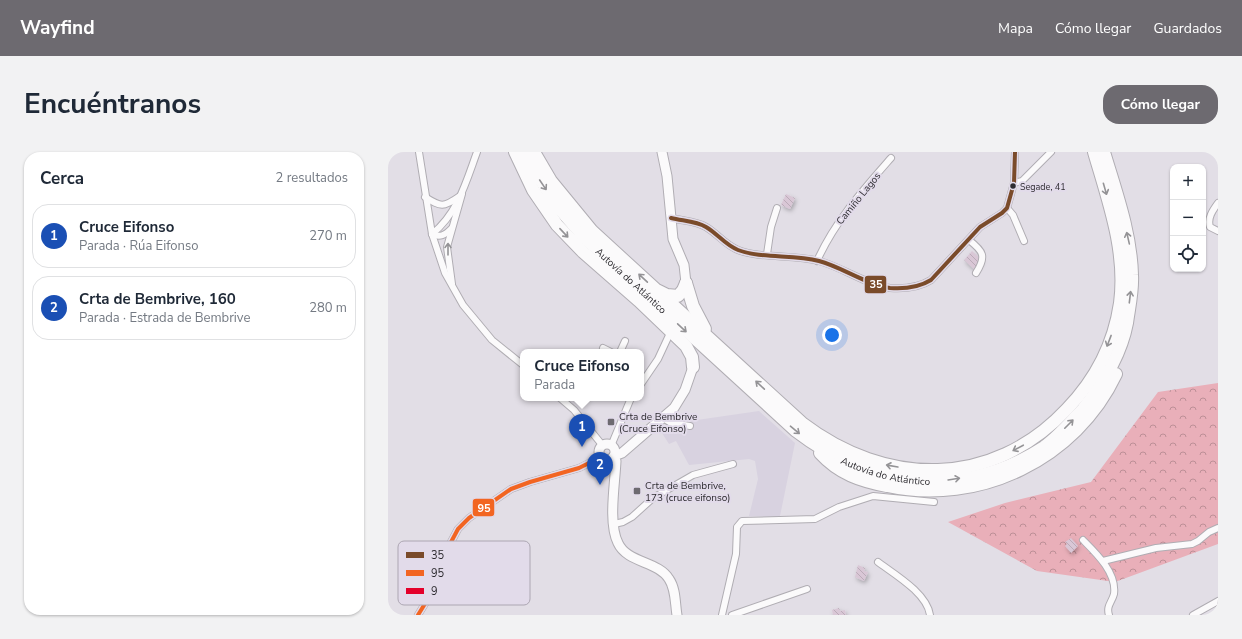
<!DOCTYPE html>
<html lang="es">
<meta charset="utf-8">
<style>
body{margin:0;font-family:"Nunito Sans",sans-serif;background:#f2f2f3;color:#1f2937}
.controls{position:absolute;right:12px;top:12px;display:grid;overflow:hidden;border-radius:8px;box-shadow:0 1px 3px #0004}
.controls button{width:36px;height:36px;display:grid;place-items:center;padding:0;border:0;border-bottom:1px solid #e0e1e3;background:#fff;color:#1f2937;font:20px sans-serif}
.you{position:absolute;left:444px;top:183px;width:14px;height:14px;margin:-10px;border:3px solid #fff;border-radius:50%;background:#1a73e8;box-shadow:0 0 0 6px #1a73e833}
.badge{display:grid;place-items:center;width:26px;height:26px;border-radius:50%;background:#6d6a70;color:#fff;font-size:13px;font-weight:700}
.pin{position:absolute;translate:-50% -33px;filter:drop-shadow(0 1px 2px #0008)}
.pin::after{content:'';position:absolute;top:21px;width:14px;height:12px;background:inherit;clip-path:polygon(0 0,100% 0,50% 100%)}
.popup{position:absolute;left:132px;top:197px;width:124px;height:52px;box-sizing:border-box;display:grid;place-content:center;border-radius:8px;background:#fff;filter:drop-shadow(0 1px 3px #0005);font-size:13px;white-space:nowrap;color:#747a83}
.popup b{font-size:15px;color:#1f2937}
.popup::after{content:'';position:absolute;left:50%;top:100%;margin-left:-8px;border:8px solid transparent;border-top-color:#fff}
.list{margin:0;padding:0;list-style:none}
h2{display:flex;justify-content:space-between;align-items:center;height:52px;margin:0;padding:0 16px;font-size:17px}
h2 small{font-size:13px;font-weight:400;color:#747a83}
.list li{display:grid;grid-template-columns:26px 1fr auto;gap:12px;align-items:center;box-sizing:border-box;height:64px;margin:0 8px 8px;padding:0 8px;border:1px solid #e0e1e3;border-radius:16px}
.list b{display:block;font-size:15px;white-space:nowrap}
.list p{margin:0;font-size:13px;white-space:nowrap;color:#747a83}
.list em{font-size:13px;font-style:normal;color:#747a83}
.icon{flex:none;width:22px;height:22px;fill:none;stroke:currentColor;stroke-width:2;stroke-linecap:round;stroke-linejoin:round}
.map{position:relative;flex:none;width:830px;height:463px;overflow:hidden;border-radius:16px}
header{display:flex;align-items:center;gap:24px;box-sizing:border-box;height:56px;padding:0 20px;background:#6d6a70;color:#fff}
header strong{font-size:19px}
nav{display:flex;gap:22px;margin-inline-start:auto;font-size:14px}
.intro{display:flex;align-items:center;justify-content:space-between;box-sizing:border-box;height:96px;padding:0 24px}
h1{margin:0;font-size:28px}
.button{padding:10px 18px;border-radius:16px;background:#6d6a70;color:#fff;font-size:14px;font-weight:700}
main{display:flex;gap:24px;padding:0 24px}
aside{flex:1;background:#fff;border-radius:16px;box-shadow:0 1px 3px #0004}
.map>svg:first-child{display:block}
.built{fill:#d8d2e0}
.forest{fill:url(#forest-crowns)}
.building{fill:url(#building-back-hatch);filter:url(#shadow)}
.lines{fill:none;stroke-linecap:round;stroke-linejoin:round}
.street-casing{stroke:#b0adb3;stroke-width:8}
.secondary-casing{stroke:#b0adb3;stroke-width:11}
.highway-casing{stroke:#b0adb3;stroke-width:14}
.street{stroke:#fbfafb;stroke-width:6}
.secondary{stroke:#fbfafb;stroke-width:9}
.highway{stroke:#fbfafb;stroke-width:12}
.bus-1-casing{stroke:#e2dbea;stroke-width:7}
.bus-2-casing{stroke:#e2dbea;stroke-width:7}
.bus-1{stroke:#7a4b2a;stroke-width:4}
.bus-2{stroke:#f26522;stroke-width:4}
.oneway{stroke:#949396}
.bus-dot{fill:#2e2c31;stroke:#e2dbea;stroke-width:1.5}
.poi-dot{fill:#6d6a70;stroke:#e2dbea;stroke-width:1.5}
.labels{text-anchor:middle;stroke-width:4;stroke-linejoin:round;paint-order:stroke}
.bus-label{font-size:9px;fill:#2e2c31;stroke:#e2dbea;text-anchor:start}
.street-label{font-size:10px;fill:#2e2c31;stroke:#e2dbea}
.poi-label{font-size:10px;fill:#2e2c31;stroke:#e2dbea;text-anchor:start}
.key{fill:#e2dbea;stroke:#aca6b2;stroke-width:1}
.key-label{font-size:11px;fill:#2e2c31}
.line-badge{stroke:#e2dbea;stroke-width:1.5}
.badge-label{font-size:11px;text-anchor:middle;font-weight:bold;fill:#fff}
</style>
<header>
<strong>Wayfind</strong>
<nav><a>Mapa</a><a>Cómo llegar</a><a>Guardados</a></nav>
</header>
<div class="intro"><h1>Encuéntranos</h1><a class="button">Cómo llegar</a></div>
<main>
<aside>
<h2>Cerca<small>2 resultados</small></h2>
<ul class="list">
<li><span class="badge" style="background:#1a4fb4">1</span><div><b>Cruce Eifonso</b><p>Parada · Rúa Eifonso</p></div><em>270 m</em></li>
<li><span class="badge" style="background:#1a4fb4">2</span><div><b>Crta de Bembrive, 160</b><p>Parada · Estrada de Bembrive</p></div><em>280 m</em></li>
</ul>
</aside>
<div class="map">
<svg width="830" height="463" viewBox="0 0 830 463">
<defs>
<pattern id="forest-crowns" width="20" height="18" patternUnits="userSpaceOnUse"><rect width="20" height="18" fill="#e9afb9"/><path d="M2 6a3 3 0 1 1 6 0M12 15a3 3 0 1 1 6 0" fill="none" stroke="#bd8f97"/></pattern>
<pattern id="building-back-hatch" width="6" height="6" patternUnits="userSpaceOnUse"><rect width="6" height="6" fill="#d9c7d6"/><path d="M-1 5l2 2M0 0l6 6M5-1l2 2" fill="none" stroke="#bbabb8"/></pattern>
<filter id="shadow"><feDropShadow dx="1.5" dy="2.5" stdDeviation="2" flood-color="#0004"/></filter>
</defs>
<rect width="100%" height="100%" fill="#e2dee6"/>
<polygon class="built" points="371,259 407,291 392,364 388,365 361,364 370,327 367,309 361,307 301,313 288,289 281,292 272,278 279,276 301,278 302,269"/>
<polygon class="forest" points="830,231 830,392 727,430 649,419 560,370 617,351 703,330 770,240"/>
<g class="building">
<polygon points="398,42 407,46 402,57 393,53"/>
<polygon points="584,99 594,108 586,117 576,108"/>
<polygon points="683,386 690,394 683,401 677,394 679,392 677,390"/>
<polygon points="470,413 477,416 476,419 480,420 476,429 467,425"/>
<polygon points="451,456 452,459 457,458 458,463 445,463 444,458"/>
</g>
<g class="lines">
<g class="street-casing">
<g id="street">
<polyline points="31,0 44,82 57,121 75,153 104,188 135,213"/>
<polyline points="626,31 634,29 663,0"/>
<path d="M37,45C53,55 55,56 72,44"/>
<path d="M830,51C825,58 819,66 822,75L830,79"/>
<polyline points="619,56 625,63 636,89"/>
<path d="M283,66C295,69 308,69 318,75C330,82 337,93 350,98C374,107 405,102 431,109C454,115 479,133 502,136C516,137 530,136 543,128L592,75L614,61L619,56L626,31L627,0"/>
<path d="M44,82C70,61 78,30 89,0"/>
<path d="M44,82C52,86 57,83 63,77"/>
<path d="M581,88C595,99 599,104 588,121"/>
<polyline points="379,102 383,75 389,56"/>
<path d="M429,109C447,69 475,38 503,6"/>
<polyline points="64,132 59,95 74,42"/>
<polyline points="215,196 223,200"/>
<polyline points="232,200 237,189"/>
<polyline points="253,232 270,207 283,179"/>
<polyline points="172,246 186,258 215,294"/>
<polyline points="275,266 283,271 302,274"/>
<polyline points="223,294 243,246"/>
<polyline points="226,372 235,370 244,365 265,346 305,323 345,312"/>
<path d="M695,388C708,401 729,421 726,442C724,450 718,454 721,463"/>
<polyline points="715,409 768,396 804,392 810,389 821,380 830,376"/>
<path d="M490,410C506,422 539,441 542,463"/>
<polyline points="30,463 46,437 62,392 70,377 81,366 123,337 142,330 191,316 213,305"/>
<polyline points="334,463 348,402 349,375 354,369 427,367 451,355 485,344 546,350"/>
<polyline points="344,463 419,437"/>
<polyline points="805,463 830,449"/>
</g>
</g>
<g class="secondary-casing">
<g id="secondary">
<polyline points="274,0 279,24 285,87 296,113 298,131"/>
<circle cx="219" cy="300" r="8"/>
<polyline points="226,304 234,301 286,256 297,238 305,215"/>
<path d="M225,305L228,309C227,332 220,371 230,391C239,411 270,409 281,427C288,437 287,452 289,463"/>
</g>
</g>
<g class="highway-casing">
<g id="highway">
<polyline points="127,0 145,38 169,73 195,100 251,149 298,194 304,205 305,215"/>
<path id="s1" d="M135,0L169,54L197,86L408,279C482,336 575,348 656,295C670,285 683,270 695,257C715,232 733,203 739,171C741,156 745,139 744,123C743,81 728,40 716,0"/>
<path d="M146,0L163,29L204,79L414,271C498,335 604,337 679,257C707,228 726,192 732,151C739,100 720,48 706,0"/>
<polyline points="298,131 305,154 317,177"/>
<polyline points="271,139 279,143 290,144 295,138 298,131"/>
<path d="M432,301C451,322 473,329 499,334C591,354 688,307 728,222"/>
</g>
</g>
<use href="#street" class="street"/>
<use href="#secondary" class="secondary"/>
<use href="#highway" class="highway"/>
<g class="bus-1-casing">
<path id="bus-1" d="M283,66C295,69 308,69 318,75C330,82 337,93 350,98C374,107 405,102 431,109C454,115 479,133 502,136C516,137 530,136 543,128L592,75L614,61L619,56L626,31L627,0"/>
</g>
<g class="bus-2-casing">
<polyline id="bus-2" points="30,463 46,437 62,392 70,377 81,366 123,337 142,330 191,316 213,305"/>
</g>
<use href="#bus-1" class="bus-1"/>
<use href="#bus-2" class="bus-2"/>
</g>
<defs><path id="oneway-shaft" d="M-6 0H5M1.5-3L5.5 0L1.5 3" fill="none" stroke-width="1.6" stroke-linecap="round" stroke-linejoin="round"/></defs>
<g class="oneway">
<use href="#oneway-shaft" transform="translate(155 33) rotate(56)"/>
<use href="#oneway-shaft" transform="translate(717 37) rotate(74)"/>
<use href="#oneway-shaft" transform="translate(176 81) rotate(47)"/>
<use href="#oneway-shaft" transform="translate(740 86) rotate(-103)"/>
<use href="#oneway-shaft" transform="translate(60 97) rotate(-90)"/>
<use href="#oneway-shaft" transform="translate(255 126) rotate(-137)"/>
<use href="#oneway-shaft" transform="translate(742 145) rotate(-83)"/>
<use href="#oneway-shaft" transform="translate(294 176) rotate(43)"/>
<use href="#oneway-shaft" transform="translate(721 189) rotate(111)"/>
<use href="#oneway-shaft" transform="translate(372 233) rotate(-137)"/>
<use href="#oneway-shaft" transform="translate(681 272) rotate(-45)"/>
<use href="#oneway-shaft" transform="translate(407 278) rotate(40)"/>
<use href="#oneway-shaft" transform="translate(630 296) rotate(152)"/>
<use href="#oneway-shaft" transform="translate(504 314) rotate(-170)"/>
<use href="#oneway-shaft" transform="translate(566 327) rotate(-9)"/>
</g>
<circle class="bus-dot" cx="625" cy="34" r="3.5"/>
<g class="poi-dot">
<rect x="219" y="266" width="8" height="8" rx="2"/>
<rect x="245" y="335" width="8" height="8" rx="2"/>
</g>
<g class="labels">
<g class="bus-label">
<text x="632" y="38">Segade, 41</text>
</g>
<g class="street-label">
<text transform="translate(470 46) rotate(-51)" y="4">Camiño Lagos</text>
<text dy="4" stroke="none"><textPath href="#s1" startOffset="169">Autovía do Atlántico</textPath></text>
<text dy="4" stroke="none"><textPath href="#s1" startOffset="492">Autovía do Atlántico</textPath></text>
</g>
<g class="poi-label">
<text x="231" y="268">Crta de Bembrive<tspan x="231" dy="12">(Cruce Eifonso)</tspan></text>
<text x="257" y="337">Crta de Bembrive,<tspan x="257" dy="12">173 (cruce eifonso)</tspan></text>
</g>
</g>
<rect x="10" y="389" width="132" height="64" rx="6" class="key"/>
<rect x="18" y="400" width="18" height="6" fill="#7a4b2a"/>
<rect x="18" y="418" width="18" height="6" fill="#f26522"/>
<rect x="18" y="436" width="18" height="6" fill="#e4002b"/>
<g class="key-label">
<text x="43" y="407">35</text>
<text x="43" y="425">95</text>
<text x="43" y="443">9</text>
</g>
<g class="line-badge">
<rect x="476" y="123" width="23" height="19" rx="4" fill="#7a4b2a"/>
<rect x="84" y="346" width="23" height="19" rx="4" fill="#f26522"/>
</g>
<g class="badge-label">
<text x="488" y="136">35</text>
<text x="96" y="360">95</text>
</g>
</svg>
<div class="controls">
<button>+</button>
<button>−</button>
<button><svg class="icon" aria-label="locate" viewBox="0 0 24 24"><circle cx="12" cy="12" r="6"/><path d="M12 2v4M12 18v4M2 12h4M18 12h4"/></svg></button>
</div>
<div class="you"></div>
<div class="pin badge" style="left:194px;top:295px;background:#1a4fb4">1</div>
<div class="popup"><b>Cruce Eifonso</b>Parada</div>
<div class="pin badge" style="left:212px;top:333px;background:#1a4fb4">2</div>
</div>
</main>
